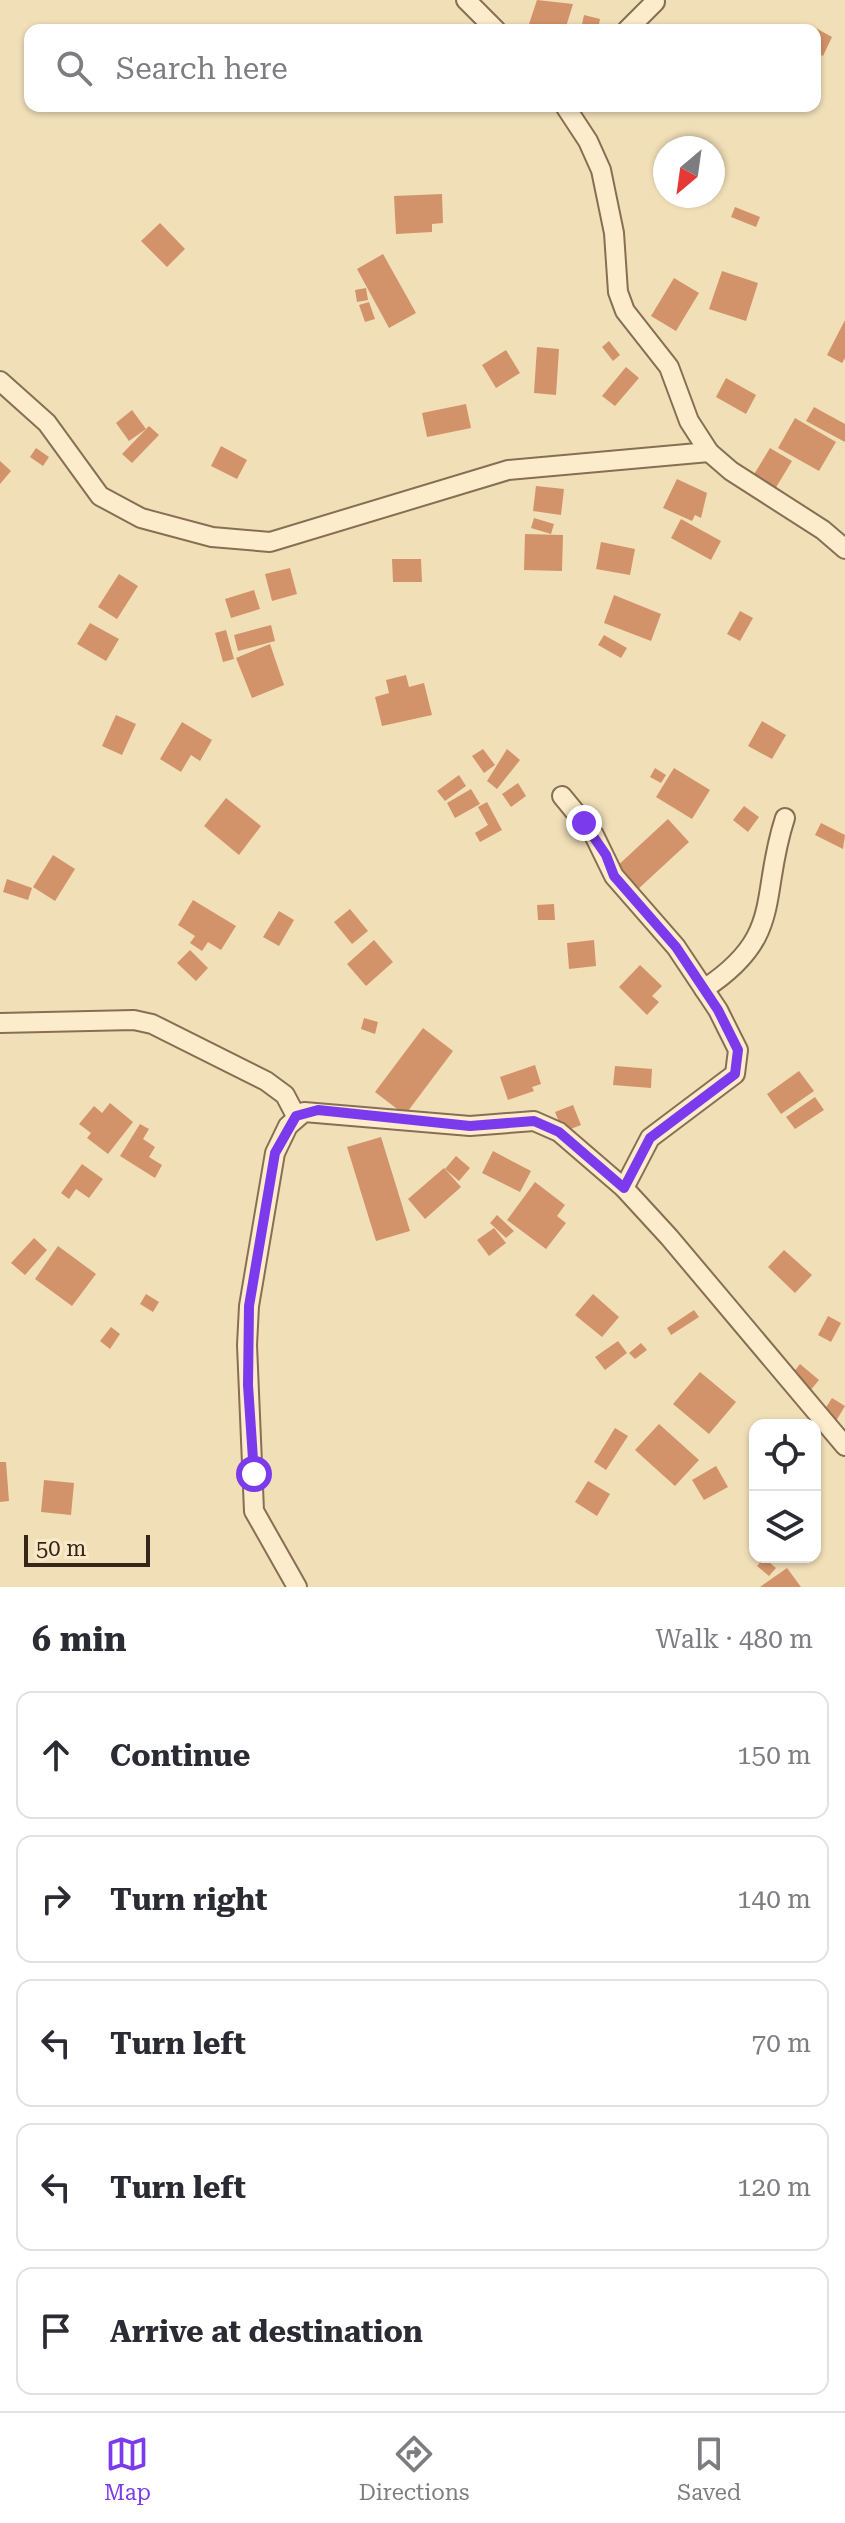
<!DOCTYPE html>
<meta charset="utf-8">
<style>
body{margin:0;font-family:"Roboto Serif",serif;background:#f7f7f7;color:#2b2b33}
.controls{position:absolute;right:24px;bottom:24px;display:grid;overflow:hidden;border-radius:16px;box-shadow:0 2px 6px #0004}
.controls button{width:72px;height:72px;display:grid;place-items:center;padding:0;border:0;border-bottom:2px solid #e1e1e2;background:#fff;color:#2b2b33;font:40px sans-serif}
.compass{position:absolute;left:653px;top:136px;width:72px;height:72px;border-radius:50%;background:#fff;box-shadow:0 2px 6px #0004;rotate:209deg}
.scale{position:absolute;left:24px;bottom:20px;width:126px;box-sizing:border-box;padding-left:8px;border:4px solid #362619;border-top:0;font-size:22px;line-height:28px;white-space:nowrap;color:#362619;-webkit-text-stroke:6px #f8e9c8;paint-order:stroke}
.stop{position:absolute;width:24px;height:24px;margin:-18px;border:6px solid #7c3aed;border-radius:50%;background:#fff}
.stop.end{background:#7c3aed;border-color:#fff;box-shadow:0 2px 8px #0008}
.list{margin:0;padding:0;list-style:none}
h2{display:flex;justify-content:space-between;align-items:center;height:104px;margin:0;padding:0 32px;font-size:34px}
h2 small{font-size:26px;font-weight:400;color:#7c7c81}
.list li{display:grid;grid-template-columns:52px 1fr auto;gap:24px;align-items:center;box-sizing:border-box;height:128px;margin:0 16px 16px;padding:0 16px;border:2px solid #e1e1e2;border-radius:16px}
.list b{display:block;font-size:30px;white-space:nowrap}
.list em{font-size:26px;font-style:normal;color:#7c7c81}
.icon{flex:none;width:44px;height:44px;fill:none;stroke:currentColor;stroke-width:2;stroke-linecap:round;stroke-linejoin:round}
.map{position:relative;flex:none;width:845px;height:1587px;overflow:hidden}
.search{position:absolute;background:#fff;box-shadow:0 2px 6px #0004;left:24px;right:24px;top:24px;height:88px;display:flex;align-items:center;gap:20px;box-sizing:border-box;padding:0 28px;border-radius:16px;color:#7c7c81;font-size:30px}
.sheet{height:824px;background:#fff}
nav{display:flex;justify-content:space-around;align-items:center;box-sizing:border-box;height:112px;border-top:2px solid #e1e1e2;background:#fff;font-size:22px;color:#7c7c81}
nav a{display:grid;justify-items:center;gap:4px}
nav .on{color:#7c3aed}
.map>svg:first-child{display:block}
.building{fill:#d3936a}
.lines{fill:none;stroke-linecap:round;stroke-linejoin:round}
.street-casing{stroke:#886e52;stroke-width:22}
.street{stroke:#fceccb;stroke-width:18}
.route{stroke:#7c3aed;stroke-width:10}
</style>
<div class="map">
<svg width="845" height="1587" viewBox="0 0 845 1587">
<rect width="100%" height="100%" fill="#f1dfb8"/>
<g class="building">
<polygon points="537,0 573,4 565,30 527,30"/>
<polygon points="584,15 600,19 598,30 581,29"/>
<polygon points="812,26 832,37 823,56 815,52"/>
<polygon points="442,194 443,223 432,224 432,232 396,234 394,196"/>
<polygon points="735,207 760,217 756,227 731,217"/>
<polygon points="160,223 185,249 167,267 141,241"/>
<polygon points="383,254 416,313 389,328 357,269"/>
<polygon points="722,271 758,283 746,321 709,309"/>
<polygon points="674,278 699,293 676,331 651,316"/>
<polygon points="366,288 368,300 357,302 355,290"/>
<polygon points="369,302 375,319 365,322 359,305"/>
<polygon points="845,320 845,358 842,363 827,355"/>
<polygon points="609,341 620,355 613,361 602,347"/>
<polygon points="537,347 559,349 556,395 534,393"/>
<polygon points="506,350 520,373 496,388 482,365"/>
<polygon points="626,367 639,378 615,406 602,396"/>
<polygon points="726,378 756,395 746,414 716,397"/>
<polygon points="466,404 471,428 427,437 422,413"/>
<polygon points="814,407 845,424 845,442 806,421"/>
<polygon points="132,410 146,429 129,441 116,423"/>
<polygon points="795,418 836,442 819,471 778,448"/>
<polygon points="149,426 159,435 132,463 122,454"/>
<polygon points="221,446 247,460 237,479 211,466"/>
<polygon points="36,448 49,457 43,466 30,457"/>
<polygon points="770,448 792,461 775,489 753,476"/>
<polygon points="0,461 11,471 0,484"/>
<polygon points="677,479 707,493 701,518 695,515 692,521 663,508"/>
<polygon points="536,486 564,489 561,515 533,511"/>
<polygon points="534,518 554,524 551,534 531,528"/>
<polygon points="681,519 721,541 711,560 671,538"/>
<polygon points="525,534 563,535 562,571 524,570"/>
<polygon points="601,542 635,549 630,575 596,569"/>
<polygon points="392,559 421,559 422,582 393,582"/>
<polygon points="290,568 297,594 272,601 265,574"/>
<polygon points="119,574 138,586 117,619 98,607"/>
<polygon points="254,590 260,609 231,618 225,599"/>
<polygon points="614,595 661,614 651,641 604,623"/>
<polygon points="740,611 753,618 740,641 727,634"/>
<polygon points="90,623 119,639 106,661 77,644"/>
<polygon points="271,625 275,641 238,651 234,635"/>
<polygon points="226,630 234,659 223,662 215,633"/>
<polygon points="604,635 627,648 621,658 598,645"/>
<polygon points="270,644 284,685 252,698 236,658"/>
<polygon points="406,675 409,687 424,683 432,715 382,726 375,697 389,693 386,680"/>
<polygon points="116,715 136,724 122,755 102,746"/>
<polygon points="762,721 786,735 772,759 748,746"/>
<polygon points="182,722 212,740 200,761 191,755 181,772 160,759"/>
<polygon points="483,749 495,765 484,773 472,756"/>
<polygon points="507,749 520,760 497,789 487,781"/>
<polygon points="655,768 666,775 661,783 650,777"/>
<polygon points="674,768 710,790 692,819 656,797"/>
<polygon points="459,775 466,786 445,801 437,791"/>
<polygon points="518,783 526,796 511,807 502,794"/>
<polygon points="471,789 480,804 455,818 447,803"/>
<polygon points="226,798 261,826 239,855 204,826"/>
<polygon points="487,802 502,830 480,842 475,833 488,825 478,807"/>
<polygon points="744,806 759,817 748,832 733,820"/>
<polygon points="668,819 689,842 636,891 614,869"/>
<polygon points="821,823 845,835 843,849 815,835"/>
<polygon points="53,855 75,869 55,901 33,887"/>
<polygon points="7,879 32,888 28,900 3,892"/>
<polygon points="193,900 236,926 221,950 208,942 202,951 190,943 195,936 178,925"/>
<polygon points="554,904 555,920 538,920 537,905"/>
<polygon points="350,909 368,931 352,944 334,922"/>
<polygon points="279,911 294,920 279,946 263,937"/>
<polygon points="374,940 393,962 366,986 347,964"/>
<polygon points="594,940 596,966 569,969 567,943"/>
<polygon points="190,950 208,968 196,981 177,963"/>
<polygon points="640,965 662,986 652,996 659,1002 647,1015 619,987"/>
<polygon points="364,1018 378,1022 375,1034 361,1029"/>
<polygon points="423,1028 453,1051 405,1115 375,1092"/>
<polygon points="535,1065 541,1084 532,1087 534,1091 508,1100 500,1077"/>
<polygon points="615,1066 652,1069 651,1088 613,1085"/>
<polygon points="799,1071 814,1091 781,1114 767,1094"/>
<polygon points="815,1097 824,1110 795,1129 786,1117"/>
<polygon points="110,1103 133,1122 108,1154 87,1138 91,1133 79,1124 94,1106 102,1113"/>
<polygon points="573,1105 581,1125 563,1132 555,1112"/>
<polygon points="140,1124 149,1129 143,1139 155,1147 149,1157 162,1165 155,1178 120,1156"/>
<polygon points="381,1137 410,1231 376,1241 347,1147"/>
<polygon points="493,1151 531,1171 520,1192 482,1173"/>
<polygon points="456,1156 470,1168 459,1181 445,1169"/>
<polygon points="82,1164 103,1179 89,1198 76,1189 69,1199 61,1193"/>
<polygon points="444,1168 461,1187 425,1219 408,1199"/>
<polygon points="535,1182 565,1205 557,1216 566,1223 546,1249 507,1220"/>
<polygon points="497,1215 514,1231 506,1238 490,1223"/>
<polygon points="494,1228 506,1243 489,1256 477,1240"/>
<polygon points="34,1238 47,1250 25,1275 11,1263"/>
<polygon points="58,1246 96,1274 72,1306 35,1279"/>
<polygon points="784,1250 812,1275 795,1293 768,1267"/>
<polygon points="146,1294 159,1302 153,1312 140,1304"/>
<polygon points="593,1294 619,1317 602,1337 575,1315"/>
<polygon points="694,1310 699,1317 671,1335 667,1328"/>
<polygon points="828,1316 841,1323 831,1342 818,1335"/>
<polygon points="111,1327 120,1334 110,1349 100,1341"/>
<polygon points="618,1341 627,1353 605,1370 595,1357"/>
<polygon points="641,1343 647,1350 635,1359 629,1353"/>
<polygon points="800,1364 819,1380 809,1392 790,1377"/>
<polygon points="700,1372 736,1402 709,1434 673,1404"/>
<polygon points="832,1398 845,1406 836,1421 823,1412"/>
<polygon points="659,1424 699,1460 675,1486 635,1450"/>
<polygon points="615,1428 628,1436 606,1470 594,1462"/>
<polygon points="0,1462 6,1462 9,1501 0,1502"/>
<polygon points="716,1466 728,1487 704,1500 692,1480"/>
<polygon points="44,1480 74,1483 71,1515 41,1512"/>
<polygon points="588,1481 610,1494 597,1516 575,1502"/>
<polygon points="764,1558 776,1568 769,1576 757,1566"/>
<polygon points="787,1568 801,1587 760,1587"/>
</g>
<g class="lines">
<g class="street-casing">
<g id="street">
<polyline points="466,0 496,30"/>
<polyline points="627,30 655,2"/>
<polyline points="565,106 588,141 601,170 614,233 618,292 625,311 669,367 689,421 709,452 731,471 823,530 845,549"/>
<polyline points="0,381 47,423 100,496 141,518 212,537 270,542 508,470 709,452"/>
<polyline points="562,796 594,835 614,876 676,947 718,1010 738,1050 735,1074 650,1138 624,1188"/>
<path d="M704,989C785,936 759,897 785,818"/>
<polyline points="0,1023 134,1020 152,1024 266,1081 285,1095 296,1116"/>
<polyline points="297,1587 254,1511 247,1345 249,1306 275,1153 288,1126 304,1112 470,1126 534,1121 559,1132 624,1188 669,1237 845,1446"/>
</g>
</g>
<use href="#street" class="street"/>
</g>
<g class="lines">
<polyline class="route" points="254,1474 248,1385 249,1306 275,1153 296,1116 318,1110 470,1126 534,1121 559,1132 624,1188 650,1138 735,1074 738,1050 718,1010 676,947 614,876 606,855 584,823"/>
</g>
</svg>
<div class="controls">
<button><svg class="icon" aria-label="locate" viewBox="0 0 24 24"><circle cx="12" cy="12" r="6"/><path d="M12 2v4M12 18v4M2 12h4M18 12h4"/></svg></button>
<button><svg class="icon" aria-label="layers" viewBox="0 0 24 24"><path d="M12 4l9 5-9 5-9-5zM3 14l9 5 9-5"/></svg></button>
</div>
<svg class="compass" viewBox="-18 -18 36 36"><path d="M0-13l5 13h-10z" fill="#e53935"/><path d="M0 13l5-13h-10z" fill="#7c7c81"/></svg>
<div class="scale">50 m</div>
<div class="stop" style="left:254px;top:1474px"></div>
<div class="stop end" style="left:584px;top:823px"></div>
<div class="search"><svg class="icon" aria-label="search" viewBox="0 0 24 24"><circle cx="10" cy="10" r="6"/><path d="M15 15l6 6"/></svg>Search here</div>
</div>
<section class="sheet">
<h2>6 min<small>Walk · 480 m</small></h2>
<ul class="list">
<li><svg class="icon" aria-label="ahead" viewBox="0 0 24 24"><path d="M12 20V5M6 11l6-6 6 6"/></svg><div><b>Continue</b></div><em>150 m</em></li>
<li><svg class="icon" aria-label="right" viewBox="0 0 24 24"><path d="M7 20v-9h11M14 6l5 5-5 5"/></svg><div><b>Turn right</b></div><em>140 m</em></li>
<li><svg class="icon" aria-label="left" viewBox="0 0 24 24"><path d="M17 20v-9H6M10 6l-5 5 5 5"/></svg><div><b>Turn left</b></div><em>70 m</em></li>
<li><svg class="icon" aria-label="left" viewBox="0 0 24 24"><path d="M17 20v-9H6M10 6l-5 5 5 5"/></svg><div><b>Turn left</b></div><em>120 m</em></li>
<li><svg class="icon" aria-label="arrive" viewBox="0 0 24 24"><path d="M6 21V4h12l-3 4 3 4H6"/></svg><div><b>Arrive at destination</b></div></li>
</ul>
</section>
<nav>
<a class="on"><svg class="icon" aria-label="map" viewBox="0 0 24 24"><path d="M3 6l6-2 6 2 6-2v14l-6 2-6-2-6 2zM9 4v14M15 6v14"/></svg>Map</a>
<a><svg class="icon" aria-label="directions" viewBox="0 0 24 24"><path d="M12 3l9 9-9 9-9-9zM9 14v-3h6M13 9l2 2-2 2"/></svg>Directions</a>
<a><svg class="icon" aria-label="saved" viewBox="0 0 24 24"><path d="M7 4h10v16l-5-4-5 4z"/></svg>Saved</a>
</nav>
